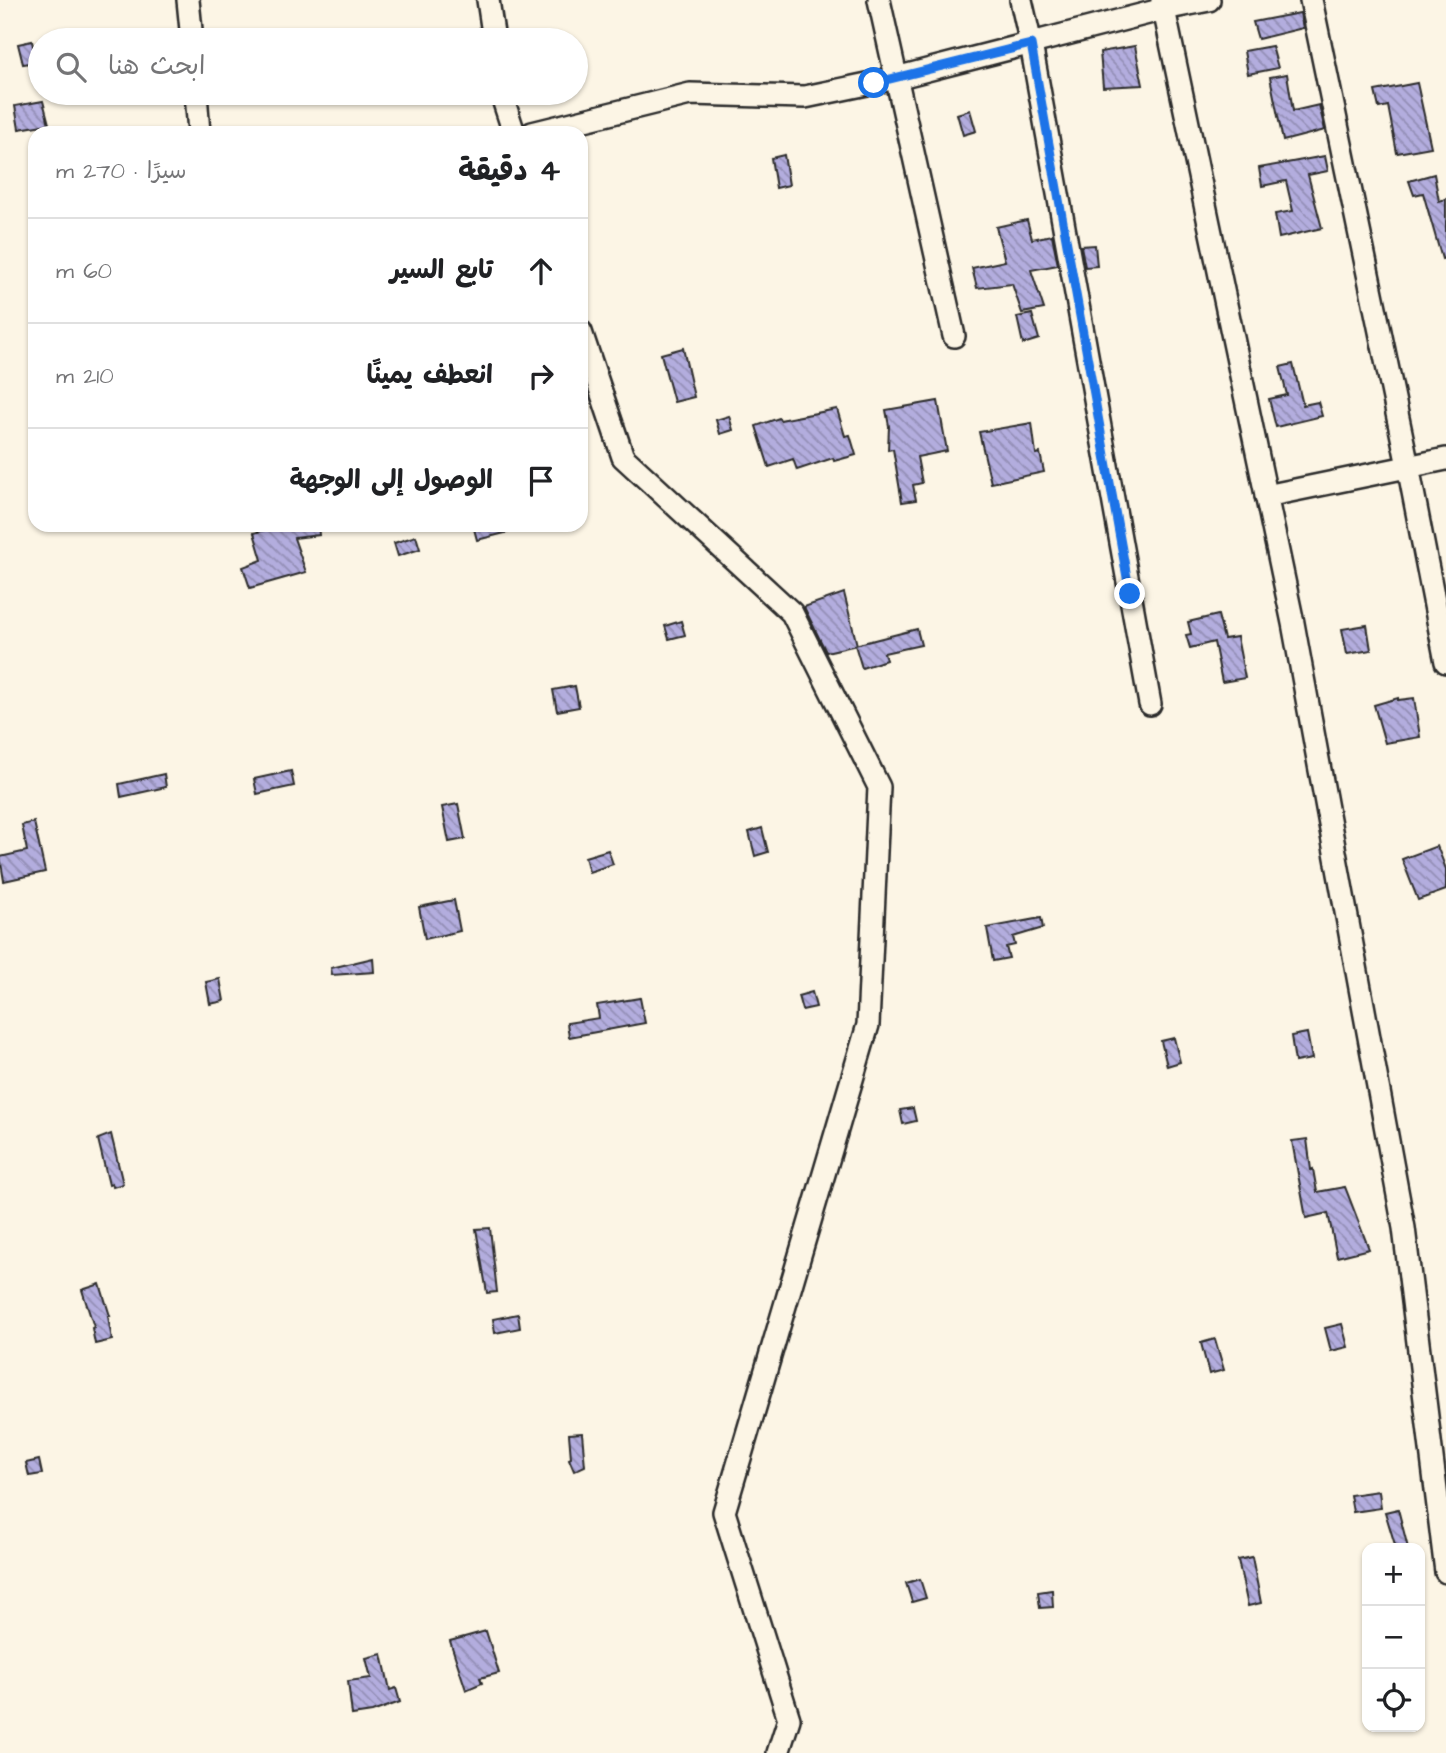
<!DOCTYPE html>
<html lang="ar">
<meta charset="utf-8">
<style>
body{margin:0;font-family:"Architects Daughter","Playpen Sans Arabic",sans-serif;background:#f6f6f6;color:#202124;direction:rtl}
.controls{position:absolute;right:21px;bottom:21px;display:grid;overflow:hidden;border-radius:14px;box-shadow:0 2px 5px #0004}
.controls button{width:63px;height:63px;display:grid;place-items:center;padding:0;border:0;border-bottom:2px solid #e0e0e0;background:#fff;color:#202124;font:35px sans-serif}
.stop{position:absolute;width:21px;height:21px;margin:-16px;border:5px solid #1a73e8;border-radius:50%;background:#fff}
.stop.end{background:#1a73e8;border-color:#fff;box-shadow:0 2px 7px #0008}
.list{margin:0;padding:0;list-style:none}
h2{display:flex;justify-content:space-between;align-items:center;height:91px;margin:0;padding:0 28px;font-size:30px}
h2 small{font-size:23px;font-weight:400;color:#757577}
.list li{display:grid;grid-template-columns:46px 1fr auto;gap:21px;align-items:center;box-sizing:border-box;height:105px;padding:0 28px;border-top:2px solid #e0e0e0}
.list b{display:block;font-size:26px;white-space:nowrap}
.list em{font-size:23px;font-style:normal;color:#757577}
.icon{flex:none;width:38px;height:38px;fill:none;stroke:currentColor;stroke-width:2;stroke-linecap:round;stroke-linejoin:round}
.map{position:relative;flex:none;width:1446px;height:1753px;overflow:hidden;direction:ltr}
.search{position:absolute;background:#fff;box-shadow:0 2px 5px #0004;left:28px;top:28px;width:560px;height:77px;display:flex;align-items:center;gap:18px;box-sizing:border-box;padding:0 24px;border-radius:38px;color:#757577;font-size:26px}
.panel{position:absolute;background:#fff;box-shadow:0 2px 5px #0004;left:28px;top:126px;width:560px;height:406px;border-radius:21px;direction:rtl}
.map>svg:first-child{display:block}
.building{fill:url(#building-back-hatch);stroke:#2b2b2b;stroke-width:2}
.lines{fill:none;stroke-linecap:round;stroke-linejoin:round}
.street-casing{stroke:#2b2b2b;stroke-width:26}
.street{stroke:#fcf5e5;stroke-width:21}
.route{stroke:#1a73e8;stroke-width:9}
</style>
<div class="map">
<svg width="1446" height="1753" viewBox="0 0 1446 1753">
<defs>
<pattern id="building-back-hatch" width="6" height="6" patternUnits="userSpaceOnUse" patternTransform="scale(1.75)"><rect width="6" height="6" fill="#b3adde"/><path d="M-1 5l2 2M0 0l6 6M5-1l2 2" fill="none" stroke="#928db4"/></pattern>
</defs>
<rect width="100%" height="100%" fill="#fcf5e5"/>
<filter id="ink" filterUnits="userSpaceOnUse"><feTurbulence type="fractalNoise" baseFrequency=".0143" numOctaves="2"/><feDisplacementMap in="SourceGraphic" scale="14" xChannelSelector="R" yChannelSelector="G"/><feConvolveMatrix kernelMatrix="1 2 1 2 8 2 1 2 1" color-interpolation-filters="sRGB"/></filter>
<g filter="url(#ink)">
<g class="building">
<polygon points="1300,13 1303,28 1258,39 1253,22"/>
<polygon points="32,41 36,62 23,64 18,44"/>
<polygon points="1135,46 1143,85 1103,87 1100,52"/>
<polygon points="1272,46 1278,68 1248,74 1244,51"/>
<polygon points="1287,74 1293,111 1319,105 1325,130 1283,141 1270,77"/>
<polygon points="1417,83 1431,147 1397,153 1388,106 1379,108 1375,91"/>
<polygon points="43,101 49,124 19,129 15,106"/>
<polygon points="970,110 976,131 963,135 957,114"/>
<polygon points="784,155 789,185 776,188 771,158"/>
<polygon points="1325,156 1328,171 1308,175 1322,228 1279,238 1275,214 1293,211 1286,181 1262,186 1259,168"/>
<polygon points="1434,174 1439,201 1446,199 1446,258 1442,259 1423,193 1414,195 1409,181"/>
<polygon points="1027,220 1032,239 1052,235 1058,265 1031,270 1044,309 1022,313 1012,284 977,288 972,268 1005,261 996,227"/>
<polygon points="1095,245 1097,266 1085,267 1081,246"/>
<polygon points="1032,314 1039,339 1023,344 1017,317"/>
<polygon points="683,348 694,397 674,402 661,354"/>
<polygon points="1293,364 1303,405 1318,402 1322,416 1276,427 1269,399 1287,395 1280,367"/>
<polygon points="938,401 947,451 917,457 922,483 913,485 916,500 902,502 893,449 888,450 889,426 886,410"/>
<polygon points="837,409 845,436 850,435 856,455 834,461 833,458 797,470 793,459 769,467 756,426 779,418 780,420"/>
<polygon points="729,416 733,430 720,434 716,420"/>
<polygon points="1032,423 1036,454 1040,453 1044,472 991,483 979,432"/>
<polygon points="283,525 318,525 319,535 294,538 306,572 250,588 243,567 262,560 254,533"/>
<polygon points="473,525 516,525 517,530 477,540"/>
<polygon points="416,536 420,549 398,556 394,543"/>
<polygon points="844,593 857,645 826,652 804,607"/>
<polygon points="1218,615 1224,639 1237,637 1245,678 1222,682 1214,642 1190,648 1186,635 1191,634 1188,622"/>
<polygon points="681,621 685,635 669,639 665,626"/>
<polygon points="1367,625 1371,650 1347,654 1342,629"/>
<polygon points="917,629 921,645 884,653 886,660 862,668 855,645"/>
<polygon points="575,686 579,707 557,711 553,690"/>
<polygon points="1398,698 1398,700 1414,698 1420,737 1385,743 1374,705"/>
<polygon points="291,771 294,786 257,794 254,779"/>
<polygon points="164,774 166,787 121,797 119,784"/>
<polygon points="458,804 465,839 449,842 442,807"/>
<polygon points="34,822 45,872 4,881 0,857 27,851 22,825"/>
<polygon points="762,828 768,852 755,856 749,832"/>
<polygon points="1437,846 1446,869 1446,890 1418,900 1402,859"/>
<polygon points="608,850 613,864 589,872 585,857"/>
<polygon points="454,900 460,931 425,939 419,907"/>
<polygon points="1041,918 1043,928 1013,937 1015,945 1006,947 1009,958 993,961 987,928"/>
<polygon points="373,958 374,972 332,975 331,968"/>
<polygon points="220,979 224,1001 210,1004 206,982"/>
<polygon points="812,992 816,1007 802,1010 798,996"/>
<polygon points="640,998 645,1023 569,1037 567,1023 599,1018 597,1005"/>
<polygon points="1307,1033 1312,1059 1295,1062 1291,1036"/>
<polygon points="1174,1038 1180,1062 1167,1066 1161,1041"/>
<polygon points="913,1108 916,1121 903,1124 900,1110"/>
<polygon points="111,1134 123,1184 113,1187 112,1184 109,1185 98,1139"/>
<polygon points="1307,1139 1311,1170 1313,1169 1317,1192 1345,1187 1369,1249 1337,1257 1328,1213 1306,1218 1292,1141"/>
<polygon points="490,1228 497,1292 487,1293 476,1229"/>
<polygon points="100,1284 110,1316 108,1316 112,1340 95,1344 92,1328 94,1327 82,1290"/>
<polygon points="518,1314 520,1328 495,1333 493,1319"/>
<polygon points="1342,1324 1348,1347 1331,1351 1325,1328"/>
<polygon points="1215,1339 1224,1370 1209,1374 1201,1343"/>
<polygon points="582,1433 585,1466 574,1471 569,1459 571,1458 569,1434"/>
<polygon points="39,1460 42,1474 29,1476 26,1463"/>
<polygon points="1379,1491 1381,1508 1353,1512 1350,1495"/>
<polygon points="1398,1509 1408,1548 1396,1548 1385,1512"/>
<polygon points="1252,1557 1261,1603 1248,1606 1238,1560"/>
<polygon points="920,1579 926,1598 912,1602 906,1583"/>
<polygon points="1052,1590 1053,1607 1040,1608 1038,1592"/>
<polygon points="486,1631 499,1673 480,1678 482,1683 466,1690 450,1641"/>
<polygon points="382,1654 390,1690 396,1688 400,1702 372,1712 352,1715 348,1681 371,1678 366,1658"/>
</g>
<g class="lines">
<g class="street-casing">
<g id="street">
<polyline points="188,0 192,40"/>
<polyline points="488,0 494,40"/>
<polyline points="879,0 954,336"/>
<polyline points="1021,0 1031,44 1150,704"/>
<polyline points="1162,0 1293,623 1404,1228 1446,1572"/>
<polyline points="1311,0 1408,466 1446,662"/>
<polyline points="196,93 199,133"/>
<polyline points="501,93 514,133"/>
<polyline points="532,133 690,94 805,97 896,78 1164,9 1209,0"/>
<polyline points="581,332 623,457 792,613 879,787 868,1025 724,1512 789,1719 778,1753"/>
<polyline points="1266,496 1446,459"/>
</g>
</g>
<use href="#street" class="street"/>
</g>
</g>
<g class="lines" filter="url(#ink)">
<polyline class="route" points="874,83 1031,44 1130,594"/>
</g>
</svg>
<div class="controls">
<button>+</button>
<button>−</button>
<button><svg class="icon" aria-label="locate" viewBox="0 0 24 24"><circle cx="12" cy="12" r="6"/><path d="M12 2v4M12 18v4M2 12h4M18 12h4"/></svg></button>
</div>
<div class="stop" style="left:874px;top:83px"></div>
<div class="stop end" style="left:1130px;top:594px"></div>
<div class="search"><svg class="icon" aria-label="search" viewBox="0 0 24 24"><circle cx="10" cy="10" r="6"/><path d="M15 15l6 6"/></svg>ابحث هنا</div>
<section class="panel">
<h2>4 دقيقة<small>سيرًا · 270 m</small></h2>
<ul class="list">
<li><svg class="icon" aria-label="ahead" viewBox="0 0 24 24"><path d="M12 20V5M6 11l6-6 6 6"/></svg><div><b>تابع السير</b></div><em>60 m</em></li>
<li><svg class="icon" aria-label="right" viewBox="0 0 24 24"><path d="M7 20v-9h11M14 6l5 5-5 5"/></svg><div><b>انعطف يمينًا</b></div><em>210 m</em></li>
<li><svg class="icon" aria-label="arrive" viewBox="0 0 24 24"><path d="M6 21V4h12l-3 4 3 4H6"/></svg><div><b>الوصول إلى الوجهة</b></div></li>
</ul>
</section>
</div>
